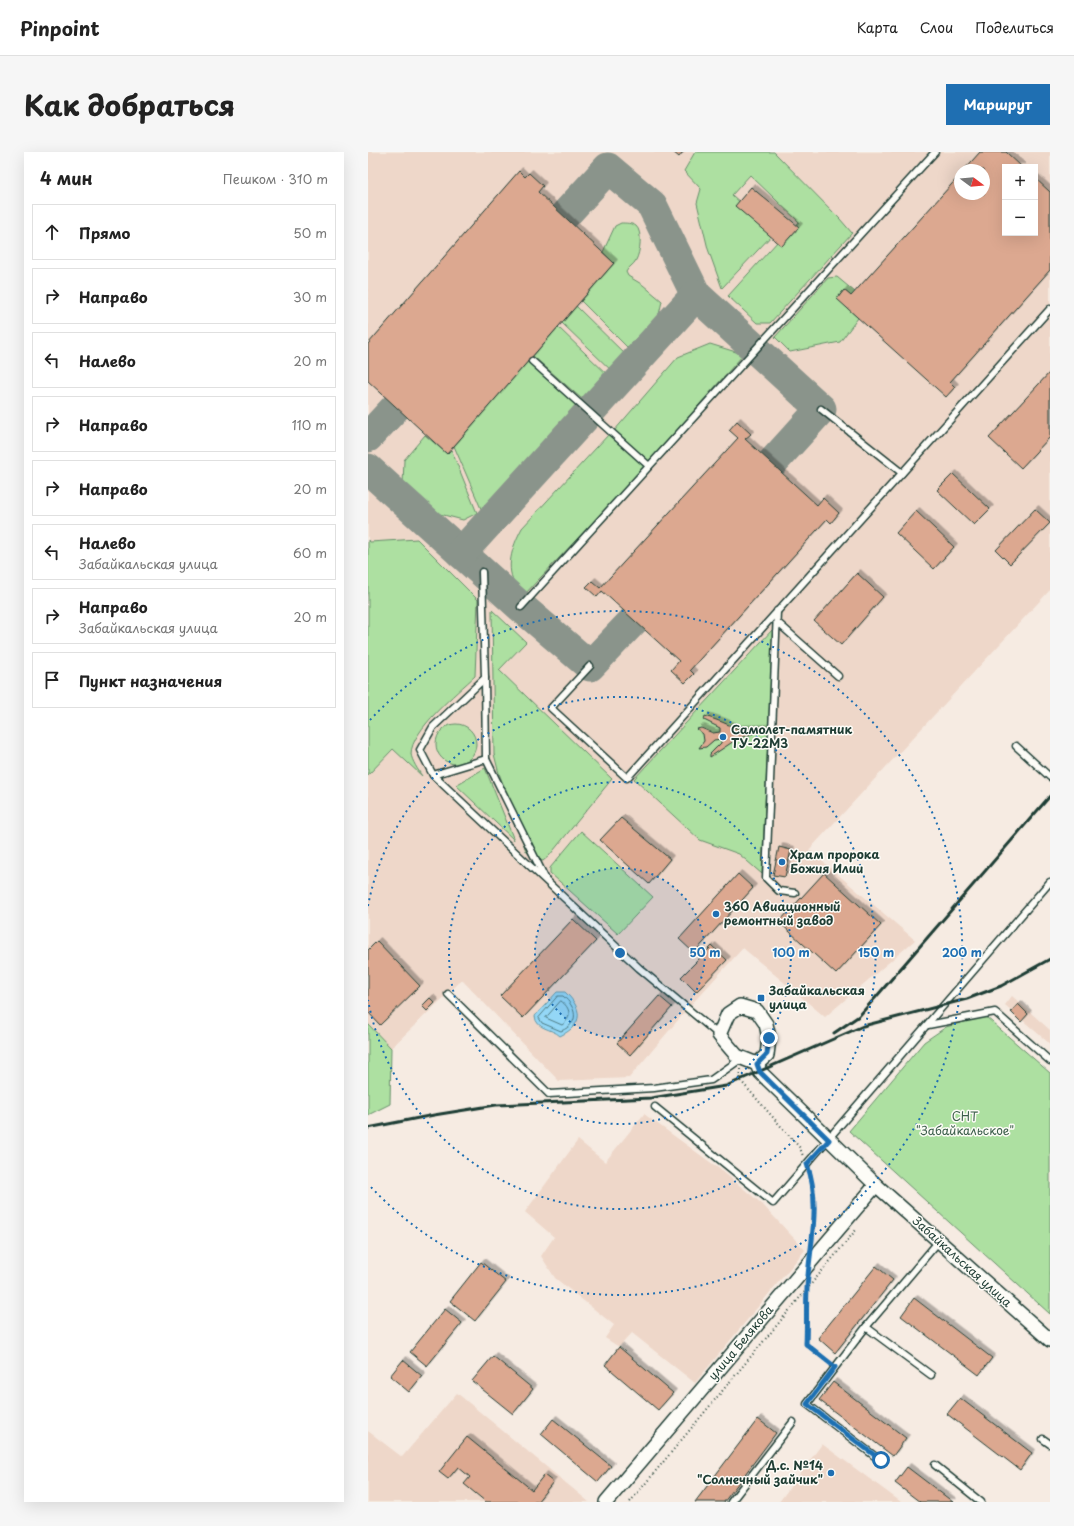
<!DOCTYPE html>
<html lang="ru">
<meta charset="utf-8">
<style>
body{margin:0;font-family:"Playpen Sans",sans-serif;background:#f6f6f6;color:#222}
.controls{position:absolute;right:12px;top:12px;display:grid;overflow:hidden;border-radius:0px;box-shadow:0 4px 16px #0002}
.controls button{width:36px;height:36px;display:grid;place-items:center;padding:0;border:0;border-bottom:1px solid #e0e0e0;background:#fff;color:#222;font:20px sans-serif}
.compass{position:absolute;left:586px;top:12px;width:36px;height:36px;border-radius:50%;background:#fff;box-shadow:0 4px 16px #0002;rotate:106deg}
.stop{position:absolute;width:12px;height:12px;margin:-9px;border:3px solid #1f6fb2;border-radius:50%;background:#fff}
.stop.end{background:#1f6fb2;border-color:#fff;box-shadow:0 1px 4px #0008}
.list{margin:0;padding:0;list-style:none}
h2{display:flex;justify-content:space-between;align-items:center;height:52px;margin:0;padding:0 16px;font-size:17px}
h2 small{font-size:13px;font-weight:400;color:#767676}
.list li{display:grid;grid-template-columns:26px 1fr auto;gap:12px;align-items:center;box-sizing:border-box;height:56px;margin:0 8px 8px;padding:0 8px;border:1px solid #e0e0e0;border-radius:0px}
.list b{display:block;font-size:15px;white-space:nowrap}
.list p{margin:0;font-size:13px;white-space:nowrap;color:#767676}
.list em{font-size:13px;font-style:normal;color:#767676}
.icon{flex:none;width:22px;height:22px;fill:none;stroke:currentColor;stroke-width:2;stroke-linecap:round;stroke-linejoin:round}
.map{position:relative;flex:none;width:682px;height:1350px;overflow:hidden;border-radius:0px}
header{display:flex;align-items:center;gap:24px;box-sizing:border-box;height:56px;padding:0 20px;background:#fff;border-bottom:1px solid #e0e0e0}
header strong{font-size:19px}
nav{display:flex;gap:22px;margin-inline-start:auto;font-size:14px}
.intro{display:flex;align-items:center;justify-content:space-between;box-sizing:border-box;height:96px;padding:0 24px}
h1{margin:0;font-size:28px}
.button{padding:10px 18px;border-radius:0px;background:#1f6fb2;color:#fff;font-size:14px;font-weight:700}
main{display:flex;gap:24px;padding:0 24px}
aside{flex:1;background:#fff;border-radius:0px;box-shadow:0 4px 16px #0002}
.map>svg:first-child{display:block}
.built{fill:#eed7c9;fill-rule:evenodd}
.green{fill:#ade0a1;stroke:#668e6a}
.water{fill:#94d7f6;stroke:#6599a8}
.lines{fill:none;stroke-linecap:round;stroke-linejoin:round}
.shore{stroke:#4e7b82;stroke-width:1}
.taxiway{stroke:#8a948b;stroke-width:31}
.building{fill:#dca890;stroke:#1f3d34;filter:url(#shadow)}
.lane-casing{stroke:#1f3d34;stroke-width:9}
.street-casing{stroke:#1f3d34;stroke-width:16}
.path{stroke:#1f3d34;stroke-width:2;stroke-dasharray:1 3;stroke-linecap:butt}
.lane{stroke:#fdfcf7;stroke-width:6}
.street{stroke:#fdfcf7;stroke-width:13}
.rail{stroke:#1f3d34;stroke-width:3}
.route{stroke:#1f6fb2;stroke-width:5}
.ring{fill:none;stroke:#1f6fb2;stroke-width:2;stroke-dasharray:2 4}
.poi-dot{fill:#1f6fb2;stroke:#fdfcf7;stroke-width:1.5}
.labels{text-anchor:middle;stroke-width:3;stroke-linejoin:round;paint-order:stroke}
.poi-label{font-size:12px;font-weight:bold;fill:#1f3d34;stroke:#fdfcf7;text-anchor:start}
.park-label{font-size:12px;fill:#3b5e4a;stroke:#fdfcf7}
.street-label{font-size:12px;fill:#1f3d34;stroke:#fdfcf7}
.centre{fill:#1f6fb2;stroke:#fdfcf7;stroke-width:2}
.ring-label{font-size:12px;text-anchor:middle;font-weight:bold;fill:#1f6fb2;stroke:#fdfcf7;stroke-width:3;stroke-linejoin:round;paint-order:stroke}
</style>
<header>
<strong>Pinpoint</strong>
<nav><a>Карта</a><a>Слои</a><a>Поделиться</a></nav>
</header>
<div class="intro"><h1>Как добраться</h1><a class="button">Маршрут</a></div>
<main>
<aside>
<h2>4 мин<small>Пешком · 310 m</small></h2>
<ul class="list">
<li><svg class="icon" aria-label="ahead" viewBox="0 0 24 24"><path d="M12 20V5M6 11l6-6 6 6"/></svg><div><b>Прямо</b></div><em>50 m</em></li>
<li><svg class="icon" aria-label="right" viewBox="0 0 24 24"><path d="M7 20v-9h11M14 6l5 5-5 5"/></svg><div><b>Направо</b></div><em>30 m</em></li>
<li><svg class="icon" aria-label="left" viewBox="0 0 24 24"><path d="M17 20v-9H6M10 6l-5 5 5 5"/></svg><div><b>Налево</b></div><em>20 m</em></li>
<li><svg class="icon" aria-label="right" viewBox="0 0 24 24"><path d="M7 20v-9h11M14 6l5 5-5 5"/></svg><div><b>Направо</b></div><em>110 m</em></li>
<li><svg class="icon" aria-label="right" viewBox="0 0 24 24"><path d="M7 20v-9h11M14 6l5 5-5 5"/></svg><div><b>Направо</b></div><em>20 m</em></li>
<li><svg class="icon" aria-label="left" viewBox="0 0 24 24"><path d="M17 20v-9H6M10 6l-5 5 5 5"/></svg><div><b>Налево</b><p>Забайкальская улица</p></div><em>60 m</em></li>
<li><svg class="icon" aria-label="right" viewBox="0 0 24 24"><path d="M7 20v-9h11M14 6l5 5-5 5"/></svg><div><b>Направо</b><p>Забайкальская улица</p></div><em>20 m</em></li>
<li><svg class="icon" aria-label="arrive" viewBox="0 0 24 24"><path d="M6 21V4h12l-3 4 3 4H6"/></svg><div><b>Пункт назначения</b></div></li>
</ul>
</aside>
<div class="map">
<svg width="682" height="1350" viewBox="0 0 682 1350">
<defs>
<filter id="shadow"><feDropShadow dx="3.5" dy="-3.5" stdDeviation="0" flood-color="#0004"/></filter>
</defs>
<rect width="100%" height="100%" fill="#f6ebe2"/>
<filter id="ink" filterUnits="userSpaceOnUse"><feTurbulence type="fractalNoise" baseFrequency=".025" numOctaves="2"/><feDisplacementMap in="SourceGraphic" scale="8" xChannelSelector="R" yChannelSelector="G"/><feConvolveMatrix kernelMatrix="1 2 1 2 8 2 1 2 1" color-interpolation-filters="sRGB"/></filter>
<g filter="url(#ink)">
<g class="built">
<path d="M0,0H682V438L441,698L547,788L457,865L375,796L321,855L261,926L191,929L94,828L23,896L0,872ZM637,15H667V81H637ZM592,18H616V42H592Z"/>
<polygon points="644,844 682,878 682,892 637,853"/>
<polygon points="276,962 353,1018 394,1052 437,1098 327,1231 264,1181 251,1195 237,1186 246,1173 187,1126 173,1104 186,1085 157,1060 210,988 237,1010"/>
<polygon points="89,1241 221,1350 0,1350 0,1279 34,1305"/>
<polygon points="454,1292 533,1350 411,1350"/>
</g>
<g class="green">
<polygon points="327,0 406,0 472,67 484,81 402,171 389,171 360,144 411,88 415,90 431,70 382,23 364,43 406,81 354,136 340,97 329,51 333,37 316,19"/>
<path d="M253,71C257,71 264,71 268,74C275,80 272,101 268,108C266,113 260,115 258,120L260,124L275,133L294,149L287,181L267,203L213,149L246,111L235,100L247,74Z"/>
<polygon points="469,125 487,140 483,144 476,138 469,146 490,166 472,190 422,200 407,185 460,126"/>
<polygon points="208,154 263,208 248,223 194,171"/>
<polygon points="190,175 245,228 224,250 220,247 214,247 165,204"/>
<polygon points="342,192 368,200 375,203 280,311 246,279 310,205"/>
<polygon points="160,209 209,251 208,258 212,263 125,355 114,359 86,294"/>
<path d="M241,282L277,315L156,443C153,439 148,435 146,430C137,413 146,391 154,376Z"/>
<polygon points="57,283 79,302 83,297 109,361 95,368 64,360 35,332 36,308"/>
<path d="M49,387L110,448L107,524C90,540 43,578 43,602C44,609 50,618 54,624L25,597L0,623V388L2,390Z"/>
<polygon points="124,458 158,490 131,518 244,627 181,704 175,709 165,707 158,699 130,618 126,602"/>
<polygon points="405,477 394,722 371,702 332,688 266,627"/>
<circle cx="88" cy="592" r="20"/>
<polygon points="117,616 146,688 88,633"/>
<polygon points="213,679 285,745 250,782 182,721 182,716"/>
<polygon points="617,864 682,921 682,1162 481,979 556,890 578,875"/>
<polygon points="0,872 23,896 22,952 0,963"/>
</g>
<path class="water" d="M189,840H197C214,856 217,872 192,884C184,876 168,878 167,864Z"/>
<g class="lines">
<g class="shore">
<path d="M190,844H195C208,855 213,871 193,879L174,871L171,866Z"/>
<path d="M193,849C203,856 204,866 194,873L178,866Z"/>
</g>
<g class="taxiway">
<polyline points="196,64 240,16 284,53 328,143"/>
<polyline points="0,285 28,255"/>
<polyline points="0,317 153,455 222,514 266,468"/>
<polyline points="93,401 328,143 453,257 404,311"/>
</g>
</g>
<g class="building">
<polygon points="305,0 315,0 311,5"/>
<polygon points="612,0 638,0 654,15 637,15 637,81 667,81 667,26 682,40 682,118 582,230 587,235 578,245 469,147 476,138 483,144 592,23 592,42 616,42 616,18 596,18"/>
<polygon points="151,19 157,25 161,21 175,34 170,40 246,111 79,302 0,229 0,192"/>
<polygon points="383,35 431,75 414,94 367,54"/>
<polygon points="682,220 682,285 653,316 621,286"/>
<polygon points="369,269 383,282 377,287 449,353 455,346 471,361 463,371 459,367 322,518 326,522 317,531 303,518 311,509 234,439 229,445 218,435 224,429 232,436 370,286 361,278"/>
<polygon points="585,322 622,357 606,373 569,338"/>
<polygon points="667,357 682,371 642,412 628,398"/>
<polygon points="548,359 586,395 566,417 528,381"/>
<polygon points="489,421 515,445 473,493 446,469"/>
<polygon points="337,564 354,570 370,577 401,576 369,587 342,605 342,602 353,591 353,587 346,588 338,595 331,596 336,589 335,582 329,577 333,576 345,581 352,580 352,576 336,568"/>
<polygon points="253,666 302,707 281,732 232,688"/>
<polygon points="411,695 423,698 417,725 405,723"/>
<polygon points="456,721 513,773 468,822 411,770"/>
<polygon points="370,722 385,736 326,801 311,787"/>
<polygon points="205,767 228,789 155,866 132,844"/>
<polygon points="9,789 52,834 12,873 0,860 0,798"/>
<polygon points="344,794 359,808 328,840 313,825"/>
<polygon points="291,844 304,855 262,903 249,891"/>
<polygon points="62,846 67,851 59,859 54,854"/>
<polygon points="650,852 660,862 653,870 643,860"/>
<polygon points="113,1110 138,1130 107,1169 82,1149"/>
<polygon points="508,1114 525,1128 467,1201 450,1186"/>
<polygon points="546,1146 624,1206 611,1223 533,1164"/>
<polygon points="77,1157 94,1171 59,1214 42,1200"/>
<polygon points="251,1195 305,1241 290,1258 237,1213"/>
<polygon points="125,1204 165,1237 145,1262 104,1229"/>
<polygon points="35,1208 54,1224 41,1240 22,1224"/>
<polygon points="465,1230 538,1286 525,1304 451,1248"/>
<polygon points="592,1246 664,1301 652,1318 579,1262"/>
<polygon points="185,1267 243,1314 230,1330 173,1282"/>
<polygon points="390,1267 408,1281 356,1350 327,1350"/>
<polygon points="99,1285 164,1338 176,1323 185,1330 169,1350 118,1350 96,1332 102,1325 90,1315 80,1327 71,1320"/>
<polygon points="539,1315 585,1350 552,1350 527,1331"/>
</g>
<g class="lines">
<g class="lane-casing">
<g id="lane">
<polyline points="164,209 281,314"/>
<polyline points="453,257 534,321"/>
<polyline points="114,420 117,526 65,575 52,598 65,623 271,816 351,883"/>
<polyline points="153,455 567,0"/>
<polyline points="409,459 398,726 411,739 427,741"/>
<polyline points="409,470 470,524"/>
<polyline points="222,514 183,556 259,626 682,157"/>
<polyline points="117,526 118,607 177,726"/>
<polyline points="648,594 682,625"/>
<polyline points="65,623 118,607"/>
<polyline points="80,842 181,942 286,936 343,928 374,906"/>
<polyline points="560,873 627,860 682,909"/>
<polyline points="287,955 405,1051 682,730"/>
<polyline points="498,1175 563,1223"/>
<polyline points="675,1287 682,1292"/>
<polyline points="513,1309 439,1252 498,1175 571,1089"/>
<polyline points="567,1313 613,1350"/>
<polyline points="363,1350 425,1270"/>
</g>
</g>
<g class="street-casing">
<g id="street">
<polygon points="372,854 389,859 398,872 401,886 399,903 389,912 369,904 351,883 360,862"/>
<polyline points="389,912 392,920 508,1033 682,1188"/>
<polyline points="238,1350 508,1033"/>
</g>
</g>
<g class="path">
<polyline points="373,917 372,928 432,996 435,1004"/>
<polyline points="442,1021 447,1050 444,1090"/>
<polyline points="439,1138 438,1192 461,1210"/>
<polyline points="262,1350 488,1078"/>
</g>
<use href="#lane" class="lane"/>
<use href="#street" class="street"/>
<g class="rail">
<polyline points="466,881 491,864 508,845 682,644"/>
<polyline points="0,976 66,963 128,953 283,946 358,934 495,874 599,847 633,834 682,807"/>
</g>
</g>
</g>
<g class="lines" filter="url(#ink)">
<path class="route" d="M401,886L399,902L389,912L392,920L461,988L439,1012C454,1053 441,1095 439,1137C438,1155 439,1174 438,1192L467,1215L439,1252L513,1308"/>
</g>
<circle cx="252" cy="801" r="85" fill="#1f6fb2" fill-opacity=".12"/>
<g class="ring">
<circle cx="252" cy="801" r="85"/>
<circle cx="252" cy="801" r="171"/>
<path d="M0 754A256 256 0 1 1 0 848"/>
<path d="M2 568A342 342 0 1 1 2 1034"/>
</g>
<g class="poi-dot">
<circle cx="355" cy="585" r="4"/>
<circle cx="414" cy="710" r="4"/>
<circle cx="348" cy="762" r="4"/>
<rect x="389" y="842" width="8" height="8" rx="2"/>
<circle cx="463" cy="1321" r="4"/>
</g>
<g class="labels">
<g class="poi-label">
<text x="363" y="582">Самолет-памятник<tspan x="363" dy="14">ТУ-22М3</tspan></text>
<text x="422" y="707">Храм пророка<tspan x="422" dy="14">Божия Илии</tspan></text>
<text x="356" y="759">360 Авиационный<tspan x="356" dy="14">ремонтный завод</tspan></text>
<text x="401" y="843">Забайкальская<tspan x="401" dy="14">улица</tspan></text>
<text x="455" y="1318" text-anchor="end">Д.с. №14<tspan x="455" dy="14">"Солнечный зайчик"</tspan></text>
</g>
<g class="park-label">
<text x="597" y="969">СНТ<tspan x="597" dy="14">"Забайкальское"</tspan></text>
</g>
<g class="street-label">
<text transform="translate(594 1110) rotate(42)" y="4">Забайкальская улица</text>
<text transform="translate(373 1191) rotate(-50)" y="4">улица Белякова</text>
</g>
</g>
<circle cx="252" cy="801" r="6" class="centre"/>
<g class="ring-label">
<text x="337" y="805">50 m</text>
<text x="423" y="805">100 m</text>
<text x="508" y="805">150 m</text>
<text x="594" y="805">200 m</text>
</g>
</svg>
<div class="controls">
<button>+</button>
<button>−</button>
</div>
<svg class="compass" viewBox="-18 -18 36 36"><path d="M0-13l5 13h-10z" fill="#e53935"/><path d="M0 13l5-13h-10z" fill="#767676"/></svg>
<div class="stop" style="left:513px;top:1308px"></div>
<div class="stop end" style="left:401px;top:886px"></div>
</div>
</main>
